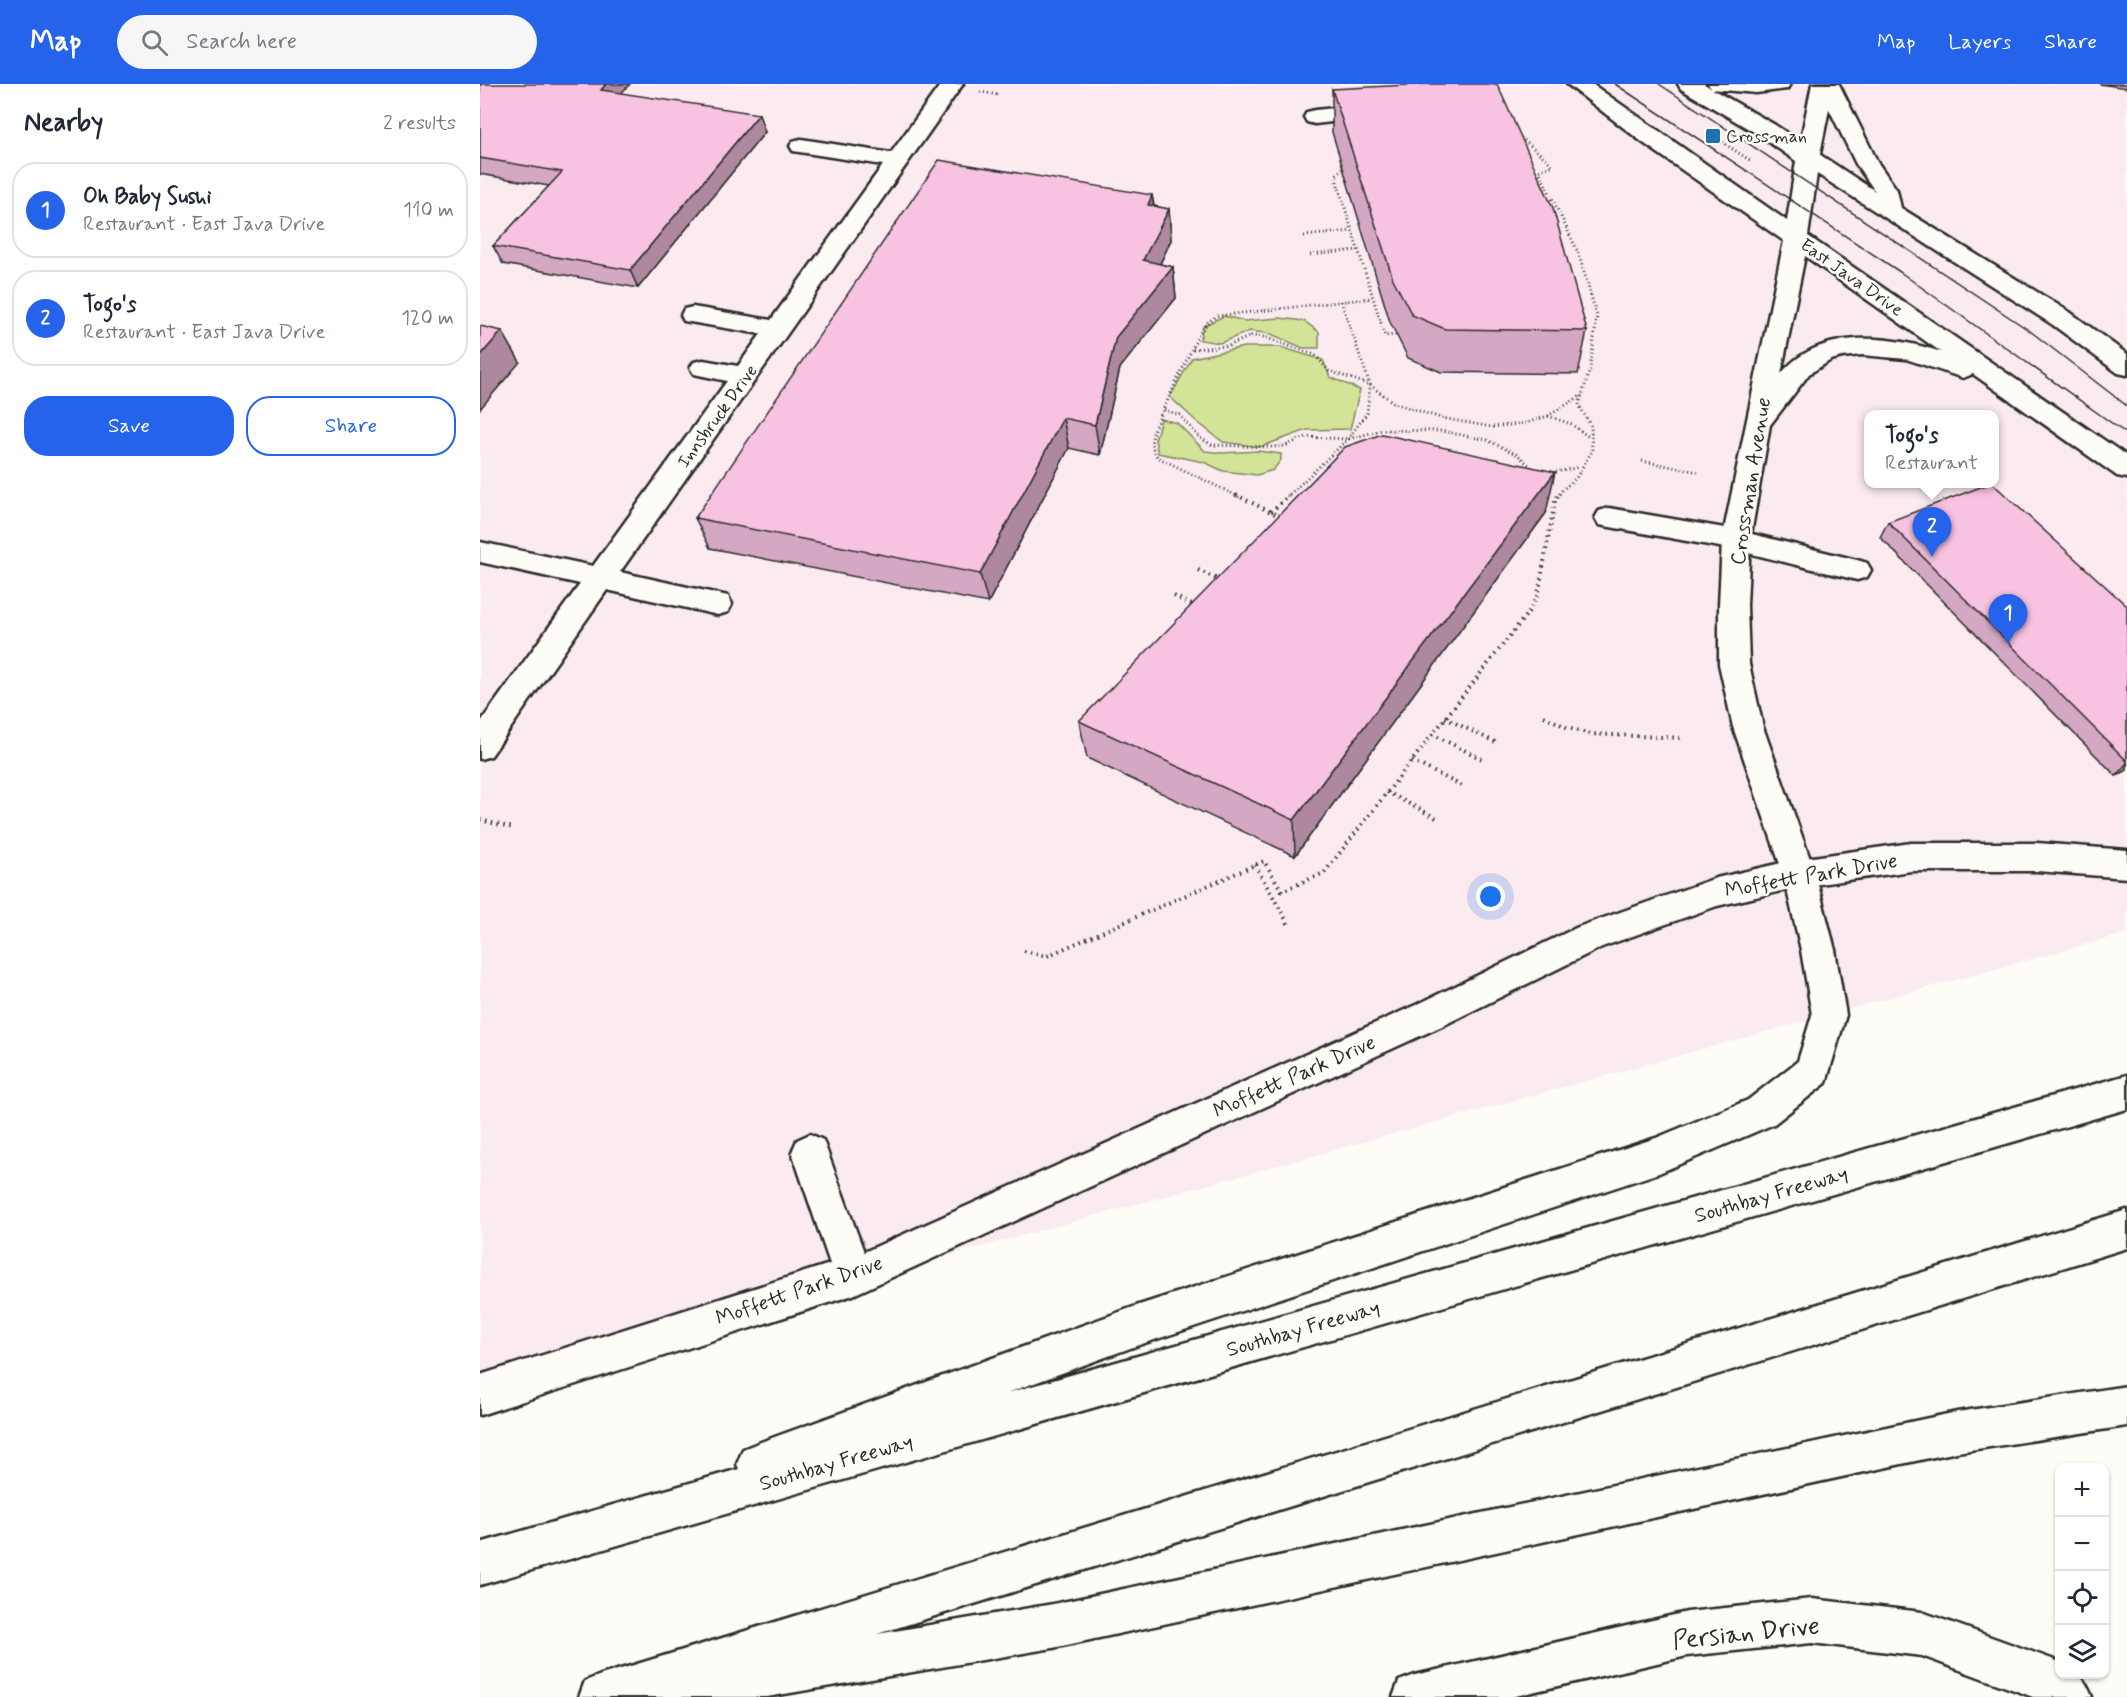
<!DOCTYPE html>
<meta charset="utf-8">
<style>
body{margin:0;font-family:Mynerve,sans-serif;background:#f6f6f7;color:#1f2937}
.controls{position:absolute;right:18px;bottom:18px;display:grid;overflow:hidden;border-radius:12px;box-shadow:0 2px 4px #0004}
.controls button{width:54px;height:54px;display:grid;place-items:center;padding:0;border:0;border-bottom:2px solid #e0e1e3;background:#fff;color:#1f2937;font:30px sans-serif}
.you{position:absolute;left:1011px;top:813px;width:21px;height:21px;margin:-15px;border:4px solid #fff;border-radius:50%;background:#1a73e8;box-shadow:0 0 0 9px #1a73e833}
.badge{display:grid;place-items:center;width:39px;height:39px;border-radius:50%;background:#2563eb;color:#fff;font-size:20px;font-weight:700}
.pin{position:absolute;translate:-50% -50px;filter:drop-shadow(0 2px 3px #0008)}
.pin::after{content:'';position:absolute;top:32px;width:21px;height:18px;background:inherit;clip-path:polygon(0 0,100% 0,50% 100%)}
.popup{position:absolute;left:1384px;top:326px;width:135px;height:78px;box-sizing:border-box;display:grid;place-content:center;border-radius:12px;background:#fff;filter:drop-shadow(0 2px 4px #0005);font-size:20px;white-space:nowrap;color:#747a83}
.popup b{font-size:22px;color:#1f2937}
.popup::after{content:'';position:absolute;left:50%;top:100%;margin-left:-12px;border:12px solid transparent;border-top-color:#fff}
.list{margin:0;padding:0;list-style:none}
h2{display:flex;justify-content:space-between;align-items:center;height:78px;margin:0;padding:0 24px;font-size:26px}
h2 small{font-size:20px;font-weight:400;color:#747a83}
.list li{display:grid;grid-template-columns:39px 1fr auto;gap:18px;align-items:center;box-sizing:border-box;height:96px;margin:0 12px 12px;padding:0 12px;border:2px solid #e0e1e3;border-radius:24px}
.list b{display:block;font-size:22px;white-space:nowrap}
.list p{margin:0;font-size:20px;white-space:nowrap;color:#747a83}
.list em{font-size:20px;font-style:normal;color:#747a83}
.actions{display:flex;gap:12px;padding:18px 24px}
.actions a{flex:1;padding:14px 0;border:2px solid #2563eb;border-radius:24px;text-align:center;font-size:21px;color:#2563eb}
.actions .main{background:#2563eb;color:#fff}
.icon{flex:none;width:33px;height:33px;fill:none;stroke:currentColor;stroke-width:2;stroke-linecap:round;stroke-linejoin:round}
.map{position:relative;flex:none;width:1647px;height:1613px;overflow:hidden}
header{display:flex;align-items:center;gap:36px;box-sizing:border-box;height:84px;padding:0 30px;background:#2563eb;color:#fff}
header strong{font-size:28px}
nav{display:flex;gap:33px;margin-inline-start:auto;font-size:21px}
.search{width:420px;height:54px;background:#f6f6f7;display:flex;align-items:center;gap:15px;box-sizing:border-box;padding:0 21px;border-radius:33px;color:#747a83;font-size:22px}
main{display:flex}
aside{flex:1;background:#fff}
.map>svg:first-child{display:block}
.built{fill:#fbebf0;fill-rule:evenodd}
.green{fill:#d3e498;stroke:#7f8862;stroke-width:1.5}
.lines{fill:none;stroke-linecap:round;stroke-linejoin:round}
.minor-casing{stroke:#2b2b2b;stroke-width:5}
.major-casing{stroke:#2b2b2b;stroke-width:5}
.highway-casing{stroke:#2b2b2b;stroke-width:5}
.path-far1{stroke:#2b2b2b;stroke-width:3;stroke-dasharray:1 3;stroke-linecap:butt}
.path{stroke:#2b2b2b;stroke-width:4;stroke-dasharray:1.5 4.5;stroke-linecap:butt}
.minor{fill:#fdfcf7;fill-rule:evenodd}
.major{fill:#fdfcf7;fill-rule:evenodd}
.highway{fill:#fdfcf7;fill-rule:evenodd}
.tram{stroke:#2b2b2b;stroke-width:1.5}
.wall{fill:#d4a8c2;stroke:#2b2b2b;stroke-width:1.5}
.shaded-wall{fill:#ad889e;stroke:#2b2b2b;stroke-width:1.5}
.building{fill:#f7c3e1;stroke:#2b2b2b;stroke-width:1.5}
.poi-dot{fill:#1f6fb2;stroke:#fdfcf7;stroke-width:2}
.labels{text-anchor:middle;stroke-width:5;stroke-linejoin:round;paint-order:stroke}
.far-poi-label{font-size:18px;fill:#2b2b2b;stroke:#fdfcf7;text-anchor:start}
.far-street-label{font-size:18px;fill:#2b2b2b;stroke:#fdfcf7}
.street-label{font-size:21px;fill:#2b2b2b;stroke:#fdfcf7}
.near-street-label{font-size:26px;fill:#2b2b2b;stroke:#fdfcf7}
</style>
<header>
<strong>Map</strong>
<div class="search"><svg class="icon" aria-label="search" viewBox="0 0 24 24"><circle cx="10" cy="10" r="6"/><path d="M15 15l6 6"/></svg>Search here</div>
<nav><a>Map</a><a>Layers</a><a>Share</a></nav>
</header>
<main>
<aside>
<h2>Nearby<small>2 results</small></h2>
<ul class="list">
<li><span class="badge">1</span><div><b>Oh Baby Sushi</b><p>Restaurant · East Java Drive</p></div><em>110 m</em></li>
<li><span class="badge">2</span><div><b>Togo's</b><p>Restaurant · East Java Drive</p></div><em>120 m</em></li>
</ul>
<div class="actions"><a class="main">Save</a><a>Share</a></div>
</aside>
<div class="map">
<svg width="1647" height="1613" viewBox="0 0 1647 1613">
<rect width="100%" height="100%" fill="#fdfcf7"/>
<filter id="ink" filterUnits="userSpaceOnUse"><feTurbulence type="fractalNoise" baseFrequency=".0167" numOctaves="2"/><feDisplacementMap in="SourceGraphic" scale="12" xChannelSelector="R" yChannelSelector="G"/><feConvolveMatrix kernelMatrix="1 2 1 2 8 2 1 2 1" color-interpolation-filters="sRGB"/></filter>
<g filter="url(#ink)">
<path class="built" d="M0,0H1647V849L0,1300ZM1389,330H1515V400H1389Z"/>
<g class="green">
<polygon points="744,232 765,237 800,234 824,237 839,248 839,264 823,264 791,250 770,247 740,259 720,256 723,242"/>
<polygon points="764,263 800,263 843,276 850,293 880,306 870,345 827,346 780,363 743,358 716,337 690,313 712,274"/>
<polygon points="681,335 697,339 725,367 742,369 778,367 801,370 801,376 793,386 777,391 743,387 724,378 678,369 675,356"/>
</g>
<g class="lines">
<g class="minor-casing">
<g id="minor">
<polygon points="461,0 483,0 140,488 248,512 252,520 248,528 238,531 127,506 11,672 0,675 0,639 100,500 0,478 0,458 113,482 247,297 214,290 210,284 214,278 223,276 258,282 281,250 204,237 201,231 204,225 213,223 291,236 403,81 313,67 310,62 313,57 321,55 411,69"/>
<polygon points="1332,0 1354,0 1339,75 1336,80 1328,82 1320,80 1317,75"/>
<polygon points="885,21 893,23 896,28 893,33 835,40 827,38 824,33 827,28 835,26"/>
<polygon points="1129,424 1256,446 1377,476 1387,479 1391,486 1387,493 1377,496 1256,466 1119,441 1115,434 1119,427"/>
<polygon points="1431,759 1557,759 1647,766 1647,794 1557,787 1431,787 1319,803 1237,822 1122,863 962,942 373,1211 0,1331 0,1291 350,1180 312,1068 317,1056 330,1050 343,1056 384,1168 938,920 1098,843 1236,794 1319,775"/>
<path d="M1332,1515L1442,1528L1580,1578V1590C1601,1590 1604,1593 1612,1613H1553L1442,1572L1332,1559L1207,1572L1031,1613H913L919,1597L935,1591L1207,1528Z"/>
</g>
</g>
<g class="major-casing">
<path id="major" d="M1087,0H1112L1307,137L1316,77L1279,51L1201,5L1198,0H1224L1231,4L1228,0H1310L1307,5L1276,9L1232,5L1295,41L1395,107L1376,80L1337,0H1359L1398,79L1417,106L1421,124L1591,229L1647,270V291L1638,289L1573,241L1337,90L1328,152L1647,372V394L1637,392L1493,290L1483,294L1426,275L1382,271L1362,273L1351,276L1329,290L1290,341L1270,456L1267,521L1269,580L1283,643L1335,789L1331,799L1319,803L1307,799L1303,789L1253,643L1239,580V521L1242,456L1304,157L1162,58ZM1325,172L1461,268C1410,251 1339,243 1301,290Z"/>
</g>
<g class="highway-casing">
<g id="highway">
<polygon points="1319,775 1331,779 1335,789 1355,866 1366,931 1346,999 1294,1040 1179,1089 656,1262 527,1309 1647,991 1647,1025 0,1501 0,1459 259,1385 257,1380 263,1365 278,1359 656,1222 1176,1054 1268,1016 1318,977 1332,931 1321,866 1303,789 1307,779"/>
<polygon points="1647,1126 1647,1164 397,1550 573,1520 1477,1328 1647,1302 1647,1342 1477,1368 573,1564 287,1613 99,1613 105,1597 121,1591"/>
</g>
</g>
<g class="path-far1">
<polyline points="500,8 519,11"/>
<path d="M1038,51L1073,81L1059,87L1098,168L1117,232L1110,285L1099,321L1111,342L1112,368C1106,375 1099,390 1096,394C1089,401 1082,404 1078,413"/>
<polyline points="1242,58 1271,77"/>
<polyline points="863,84 856,91 857,98 905,252 917,251"/>
<polyline points="824,152 871,147"/>
<polyline points="830,171 878,166"/>
<polyline points="713,265 748,262 771,252 784,253 835,271 849,287 890,301 914,319 961,334 1012,343 1046,339 1068,332 1102,311"/>
<polyline points="684,326 700,331 720,354 732,361 793,363 805,362 826,353 868,355 902,346 961,347 1007,356 1038,371 1052,384"/>
<polyline points="1068,332 1091,340 1110,354"/>
<polyline points="1162,377 1219,388"/>
<polyline points="1072,389 1099,383"/>
<polyline points="759,413 677,373 671,360 674,345 719,250 728,238 737,232 892,214"/>
<polyline points="807,413 868,355 887,329 890,301 861,217"/>
</g>
<g class="path">
<polyline points="756,411 801,433"/>
<polyline points="791,428 809,411"/>
<polyline points="718,486 741,497"/>
<polyline points="694,512 714,522"/>
<polyline points="1064,632 1088,644 1111,650 1204,654"/>
<polyline points="965,634 1017,659"/>
<polyline points="952,650 1004,676"/>
<polyline points="932,677 984,703"/>
<polyline points="907,708 960,736"/>
<polyline points="0,736 33,744"/>
<polyline points="775,781 810,843"/>
<polyline points="544,867 567,872 784,777 802,807 844,789 1047,530 1058,511 1075,417 1078,411"/>
</g>
<use href="#minor" class="minor"/>
<use href="#major" class="major"/>
<use href="#highway" class="highway"/>
<g class="tram">
<polyline points="1135,0 1420,188 1647,350"/>
<polyline points="1179,0 1550,247 1647,322"/>
</g>
</g>
<g class="wall">
<polygon points="0,0 142,9 285,48 158,204 23,180 13,162 69,102 0,90"/>
<polygon points="1619,0 1647,0 1647,4"/>
<polygon points="852,5 1107,247 1098,290 961,288 928,274 910,238 852,48"/>
<polygon points="672,111 674,122 689,125 691,156 680,180 693,183 696,214 640,284 620,371 589,364 508,519 230,464 215,434"/>
<polygon points="1066,429 815,772 607,674 599,637"/>
<polygon points="1408,438 1647,522 1647,686 1636,692 1400,453"/>
</g>
<g class="shaded-wall">
<polygon points="126,0 150,0 128,23 121,6"/>
<polygon points="279,30 285,48 158,204 150,186"/>
<polygon points="672,111 676,143 668,121"/>
<polygon points="689,125 691,156 667,207 663,176"/>
<polygon points="693,183 696,214 640,284 620,371 615,341 636,253"/>
<polygon points="22,247 40,278 0,325 0,272"/>
<polygon points="583,334 589,364 508,519 500,490"/>
<polygon points="1075,388 1066,429 815,772 814,736"/>
<polygon points="1647,679 1647,686 1636,692"/>
</g>
<g class="building">
<polygon points="0,0 126,0 121,6 279,30 150,186 13,162 82,88 0,74"/>
<polygon points="947,0 1017,0 1073,124 1107,247 965,245 932,231 913,195 852,5"/>
<polygon points="459,76 672,111 668,121 689,125 663,176 693,183 636,253 615,341 583,334 500,490 215,434"/>
<polygon points="0,242 22,247 0,272"/>
<polygon points="902,350 1075,388 814,736 599,637 865,363"/>
<polygon points="1511,399 1512,399 1647,522 1647,677 1408,438"/>
</g>
</g>
<rect class="poi-dot" x="1225" y="44" width="16" height="16" rx="3"/>
<g class="labels">
<g class="far-poi-label">
<text x="1246" y="58">Crossman</text>
</g>
<g class="far-street-label">
<text transform="translate(1372 193) rotate(35)" y="6">East Java Drive</text>
<text transform="translate(237 332) rotate(-54)" y="6">Innsbruck Drive</text>
</g>
<g class="street-label">
<text transform="translate(1270 397) rotate(-81)" y="7">Crossman Avenue</text>
<text transform="translate(1331 791) rotate(-10)" y="7">Moffett Park Drive</text>
<text transform="translate(814 992) rotate(-24)" y="7">Moffett Park Drive</text>
<text transform="translate(1291 1110) rotate(-16)" y="7">Southbay Freeway</text>
<text transform="translate(319 1206) rotate(-19)" y="7">Moffett Park Drive</text>
<text transform="translate(823 1244) rotate(-16)" y="7">Southbay Freeway</text>
<text transform="translate(356 1378) rotate(-16)" y="7">Southbay Freeway</text>
</g>
<g class="near-street-label">
<text transform="translate(1266 1548) rotate(-6)" y="9">Persian Drive</text>
</g>
</g>
</svg>
<div class="controls">
<button>+</button>
<button>−</button>
<button><svg class="icon" aria-label="locate" viewBox="0 0 24 24"><circle cx="12" cy="12" r="6"/><path d="M12 2v4M12 18v4M2 12h4M18 12h4"/></svg></button>
<button><svg class="icon" aria-label="layers" viewBox="0 0 24 24"><path d="M12 4l9 5-9 5-9-5zM3 14l9 5 9-5"/></svg></button>
</div>
<div class="you"></div>
<div class="pin badge" style="left:1528px;top:560px">1</div>
<div class="pin badge" style="left:1452px;top:473px">2</div>
<div class="popup"><b>Togo's</b>Restaurant</div>
</div>
</main>
